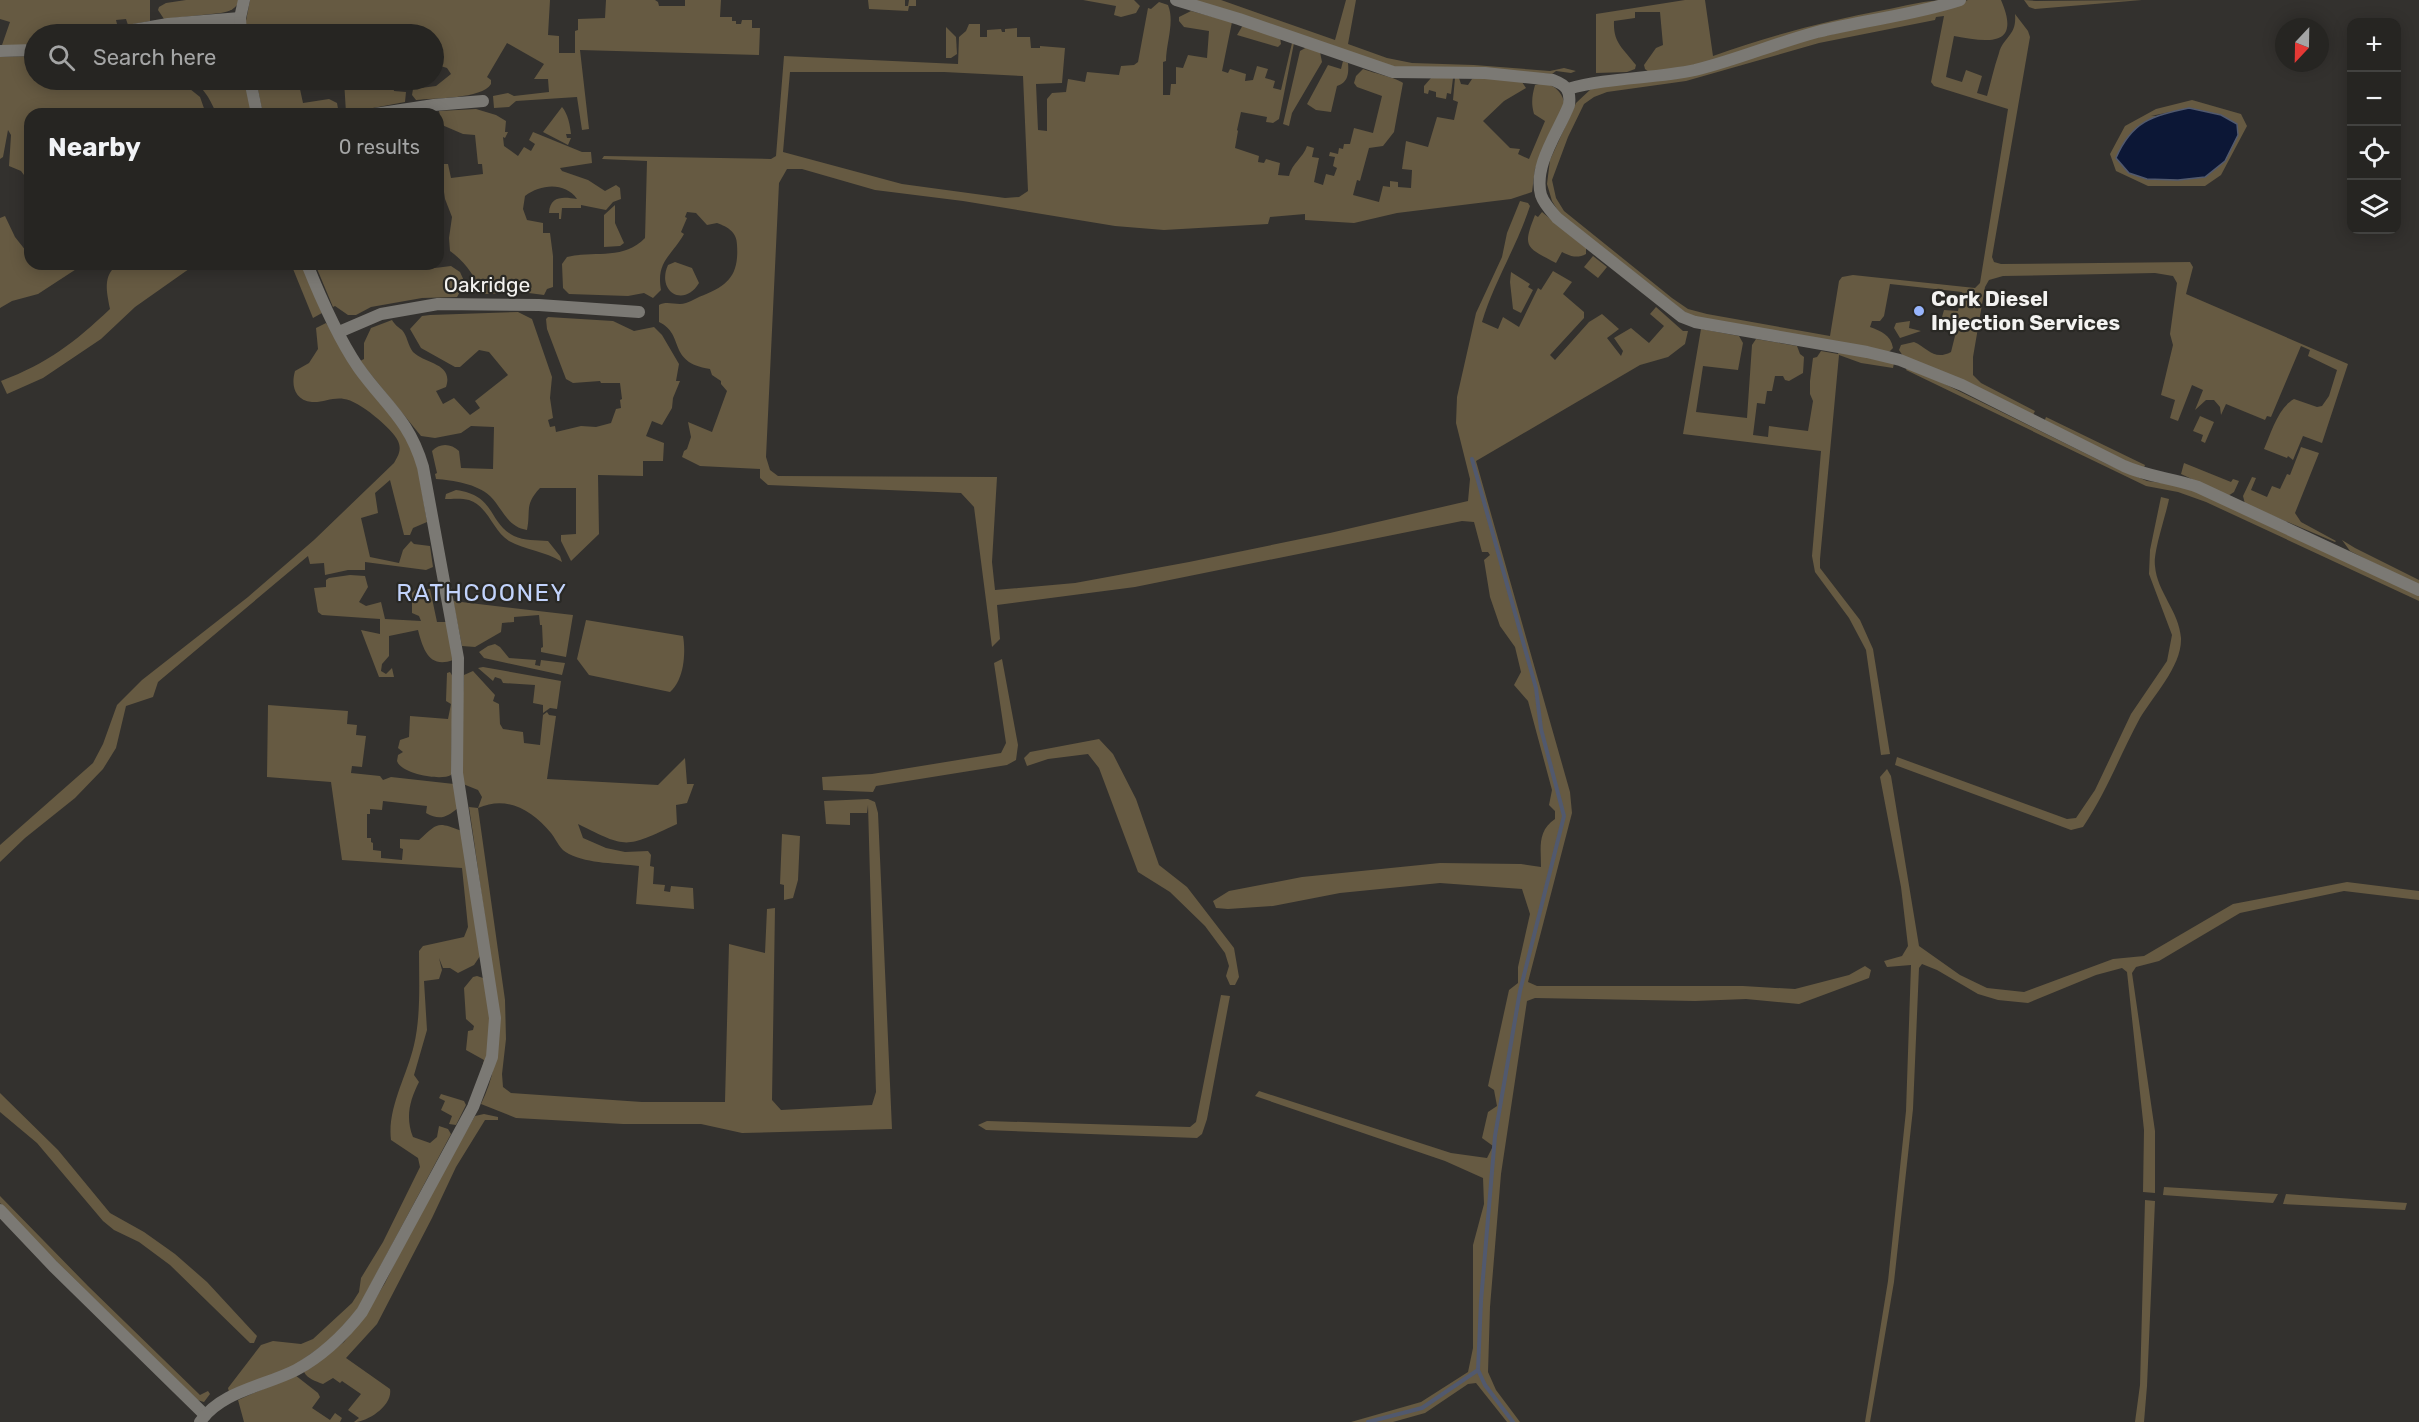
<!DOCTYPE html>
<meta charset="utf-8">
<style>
body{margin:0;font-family:Rubik,sans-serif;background:#2e2d2a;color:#f1f3f6}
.controls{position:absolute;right:18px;top:18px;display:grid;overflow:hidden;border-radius:12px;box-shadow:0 3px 15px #0003}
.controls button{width:54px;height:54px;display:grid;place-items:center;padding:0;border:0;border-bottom:2px solid #424240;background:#262522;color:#f1f3f6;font:30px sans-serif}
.compass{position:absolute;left:2275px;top:18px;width:54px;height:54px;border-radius:50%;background:#262522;box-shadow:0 3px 15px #0003;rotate:202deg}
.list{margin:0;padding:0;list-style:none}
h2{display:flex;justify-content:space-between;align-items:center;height:78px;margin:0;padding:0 24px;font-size:26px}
h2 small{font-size:20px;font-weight:400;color:#a4a5a5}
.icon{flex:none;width:33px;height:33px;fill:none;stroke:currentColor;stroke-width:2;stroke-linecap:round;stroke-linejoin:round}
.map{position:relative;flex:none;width:2419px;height:1422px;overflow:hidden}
.search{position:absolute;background:#262522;box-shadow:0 3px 15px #0003;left:24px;top:24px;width:420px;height:66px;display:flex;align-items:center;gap:15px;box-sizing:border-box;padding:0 21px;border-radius:33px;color:#a4a5a5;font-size:22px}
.panel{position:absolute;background:#262522;box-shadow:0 3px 15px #0003;left:24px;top:108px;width:420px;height:162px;border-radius:18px}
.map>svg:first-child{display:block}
.green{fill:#665a42;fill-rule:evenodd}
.water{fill:#0c1736;stroke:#51596e;stroke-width:1.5}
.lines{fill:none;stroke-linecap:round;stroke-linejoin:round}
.stream{stroke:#51596e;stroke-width:4}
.minor{stroke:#7b7974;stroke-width:12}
.poi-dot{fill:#98b5fd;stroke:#292824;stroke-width:2}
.labels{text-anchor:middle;stroke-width:4.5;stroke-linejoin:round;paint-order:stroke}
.street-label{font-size:21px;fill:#f3f2f0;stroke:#292824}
.poi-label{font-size:21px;font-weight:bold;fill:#f3f2f0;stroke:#292824;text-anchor:start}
.quarter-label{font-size:24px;letter-spacing:1.5px;fill:#c2d3fc;stroke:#292824}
</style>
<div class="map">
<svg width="2419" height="1422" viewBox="0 0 2419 1422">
<rect width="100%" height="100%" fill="#33312e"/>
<g class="green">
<polygon points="0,0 150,0 150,21 128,25 126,19 116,20 118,28 90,34 34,34 34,45 2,45 10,22 0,19"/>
<path d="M186,0H240C236,9 230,11 221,13L164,19L158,10L159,7L166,3Z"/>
<path d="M250,0H550L548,35L559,36V53H575V31L578,30V19L605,18L606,0H655L658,2L659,6H685V0H721L720,17H732V21H736V24H741L742,20H752V28H760L759,55L580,50L589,129L582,130L577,97L516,101L509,107L494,108L493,96L508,93L514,96L549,92L548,79H534L544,64L507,43L487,77L491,80V84C482,99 434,98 416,100L412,95L413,89L436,86L451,74L447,68L434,64V34H246L245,26Z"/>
<polygon points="868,0 905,0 905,6 908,6 909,0 916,0 916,6 909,6 908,11 869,9"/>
<polygon points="1083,0 1134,0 1140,6 1136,13 1121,17 1114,15 1116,6"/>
<polygon points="1192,0 1221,0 1335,40 1346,0 1356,0 1348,44 1387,58 1412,63 1474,65 1550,71 1564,68 1576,71 1571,73 1556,71 1552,74 1395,67"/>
<path d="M1685,0H1705L1713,56C1768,36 1826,21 1884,10C1905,6 1926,0 1948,0L1682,69L1649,72L1645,69L1644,65L1656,48L1663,45L1660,12H1635V18L1614,21C1613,43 1623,48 1636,65L1635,69L1627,72L1596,73V14Z"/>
<path d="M1968,0H2001C2022,48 1987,42 1954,36L1946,77L1962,82L1966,70L1982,76L1977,93L1987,96C1991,82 1994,67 1999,53C2004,36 2017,36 2015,14L2028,31L2030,37L1992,257L1994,262L2001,264L2190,262L2193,267L2186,294L2348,364L2322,443L2303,436L2293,460L2288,456L2287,458L2264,449C2271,433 2278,408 2294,399L2317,407L2322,406L2329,396L2337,370L2308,356L2310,350L2301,346L2271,417L2267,416L2265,420L2226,404L2221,415L2220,407L2214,400H2206L2195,410L2203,390L2192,385L2178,421L2170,418L2175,400L2161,395L2173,345L2170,334L2177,283L2173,276L2155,273L2003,276L1989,280L1985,287L1973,357V375L1981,383L2035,411L2032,417L1903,356L1899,350L1901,345L1914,342C1928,348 1934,361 1951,352L1955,336L1951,334L1954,321L1942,317L1944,310L1958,311L1962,292L1890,284L1884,316L1880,321H1872L1870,327C1881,331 1891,335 1893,348L1889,352L1690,316L1560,214L1552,201L1547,184L1550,160L1576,103L1592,88L1936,11ZM1944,16L1931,82L1934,86L2008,109L1980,283L1975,288L1853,275L1842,277L1839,281L1830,336L1707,314L1688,309L1672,298L1564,211L1556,198L1552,180L1568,137L1584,104L1594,97L1607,92L1686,81L1819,43L1935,20L1936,17Z"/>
<polygon points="2024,0 2036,1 2142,0 2035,9 2029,7"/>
<path d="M1159,2L1168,5C1175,22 1166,43 1166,61L1163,62V95H1170L1171,84H1176V67L1183,68L1188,55L1207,58L1209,31L1184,27L1179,21V17L1191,11L1232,22L1222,71L1228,73L1230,69L1246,74L1245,81L1253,80L1257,66L1268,69L1265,78L1275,81L1273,88L1281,90L1292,43H1294L1279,119L1273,123L1266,122L1267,117L1241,112L1237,130L1238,131L1235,148L1259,156L1258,162L1264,163L1266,159L1280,163L1278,175L1289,176C1292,163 1303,158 1307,146L1314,148L1312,157L1319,158L1314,182L1323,185L1326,174L1334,176L1337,168L1333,166L1335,157L1329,156L1330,152L1338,154L1339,148L1343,149L1344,144H1350L1354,128L1373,133L1382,96L1357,87L1354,83L1356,76L1363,69C1373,73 1397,78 1403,83L1394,132L1383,146L1369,148L1360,181L1357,180L1353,195L1379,202L1383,186L1390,187V181L1398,182V187L1411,188L1412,170L1402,169L1406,141L1428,147L1437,117L1454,120L1458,102L1453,100L1455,78H1459L1461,84L1468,85L1472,79L1477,77L1522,82L1526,88L1504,101L1483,121L1510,148L1520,149L1518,154L1529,159L1545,121L1534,114C1531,103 1532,96 1535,85C1551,80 1563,91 1565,106L1535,169L1532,192L1511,199L1397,213L1354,223L1305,220V214L1270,217L1268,224L1164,230L1115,226L963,201L875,190L802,169H787L779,183L766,457L770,470L778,476L997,477L992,562L995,590L1075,583L1189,562L1330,533L1468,501L1470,479L1456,423L1457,397L1476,313L1502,257L1507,233L1520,201L1528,203L1530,206C1517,246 1494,282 1482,322L1498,329L1503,317L1519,327L1538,288L1541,290L1553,271L1572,282L1563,294L1584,312V318L1550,355L1555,360L1589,322L1602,314L1619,329L1607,338L1621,356L1623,351L1614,338L1631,328L1649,343L1664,326L1650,314L1656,307L1683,331H1688L1685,344L1668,357L1640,365L1476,461L1570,792L1572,813L1528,982L1537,986H1743L1795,989L1849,975L1865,966L1871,970L1869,978L1799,1004L1746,999L1695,1001L1535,998L1527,1001L1501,1174L1490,1307L1488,1372L1496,1390L1520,1422H1507L1476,1383L1468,1384L1425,1413L1393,1422H1351L1421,1402L1468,1372L1473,1348V1245L1484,1204L1483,1178L1445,1161L1255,1096L1259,1091L1451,1153L1487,1158L1493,1146L1482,1138L1488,1112L1497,1106L1494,1090L1488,1086L1509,990L1518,983V967L1530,914L1522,889L1440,883L1340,893L1273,906L1228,909L1216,908L1213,901L1229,891L1302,877L1440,863L1521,864L1541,867C1541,848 1537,831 1555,819V811L1549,805L1552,790L1528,701L1514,685L1521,672L1515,647L1500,626L1490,597L1484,560L1490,555L1488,552H1482L1474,522L1462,521L1135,587L997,605L1000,639L992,647L974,507L961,493L768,485L760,478V469L700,466L682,457L684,451L687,449L691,437L688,422L712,432L727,391L721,384V381L712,375L710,369C666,362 686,335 659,322V305C667,300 677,306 686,303C692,301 698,297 704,295C729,285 739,274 737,245C737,232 728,227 717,223L707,225L696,213L687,212L685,217L687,218L681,232L684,234C671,257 656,261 661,290L653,298L644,293L628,296L569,294L563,288L562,264L567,257C594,250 623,261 645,238L647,161L602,159L604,156L771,159L776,156L784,56L958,64L959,37L966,31L969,24H980V37H987V30L1001,29L1002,32H1005V29L1017,28V37H1030L1031,48H1040V46L1065,48L1062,83L1036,84L1038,130L1047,131V99L1052,93L1066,92L1068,79L1085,82L1087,72L1119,75L1121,66L1134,65L1138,62L1148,8L1151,9ZM790,72H944L1023,76L1028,191L1019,197L1005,198L902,184L783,152Z"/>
<polygon points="1243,25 1280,37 1281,44 1278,47 1237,35"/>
<polygon points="946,27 956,37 957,54 951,58 946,58"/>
<polygon points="216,28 235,34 153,34"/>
<polygon points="1307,47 1320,52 1322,62 1292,113 1289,126 1283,124 1300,51"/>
<polygon points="34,56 34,80 166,80 190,89 200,97 206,114 30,114 30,183 21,171 9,166 11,135 8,130 3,157 0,159 0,57"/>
<path d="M1343,61L1348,63C1349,73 1348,83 1337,86L1331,112L1316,110L1307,104L1328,65L1341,69Z"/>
<polygon points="1431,78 1453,78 1451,94 1447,93 1446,99 1436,97 1436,92 1429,90 1428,94 1424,93 1424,86"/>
<path d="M186,80H245L253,114H217C208,97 205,86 186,80Z"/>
<polygon points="256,80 298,80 303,103 329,99 337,103 339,114 263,114"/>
<polygon points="344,80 392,80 394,91 406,92 405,102 346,113"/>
<path d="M2192,100L2241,114L2247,126L2221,175L2205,186H2148L2116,171L2110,154L2125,126L2156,109ZM2189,108L2221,115L2151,116Z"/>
<path d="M562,107C568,114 570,125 571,134H566L567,138H571L568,145L543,132Z"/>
<path d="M476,109L496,115L506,121L505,132H508L505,138L503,137L504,146L518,156L524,147L531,151L535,144L529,140L533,132L582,152H591L592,163L560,168L562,171L588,180L605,191L616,185L620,188L621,199L613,202L606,210L581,205V208H562L561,219H559V213H549C550,195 564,197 577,199C565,182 541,184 525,196L523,209L527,220L543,223V233H550L553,256V287L547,289L544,295L507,290V293L484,294C473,276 468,264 450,251L449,238L452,217L445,199L443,185H438V164H448L451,178L483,174L482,164H478L475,135L463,134L442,125L439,111Z"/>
<polygon points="615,205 615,223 624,243 620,246 604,247 604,215"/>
<path d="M1542,212L1586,248V254C1577,259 1570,256 1562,252L1556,263C1526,247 1522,248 1535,215L1538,217Z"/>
<polygon points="5,216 15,237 30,256 30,264 84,264 38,294 12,301 0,308 0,218"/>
<polygon points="1593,256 1607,267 1598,278 1584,267"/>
<path d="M675,262L692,268L699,283C684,308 656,292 668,265Z"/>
<path d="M118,264H196L135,307L101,339L43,378L7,394L1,381C48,363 74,343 110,309C107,292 102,276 118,264Z"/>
<polygon points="291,264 302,264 322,313 313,318"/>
<polygon points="315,264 413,264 419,270 451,266 460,272 465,283 457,297 422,298 371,307 356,315 348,315 335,306 333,307"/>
<polygon points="1511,272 1530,284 1528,287 1533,290 1521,313 1513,309 1510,282"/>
<path d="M518,312L532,319L552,377L550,398L553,418L548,420L550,427L555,426L556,432L581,426L596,427L611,423L616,409L621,408L620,400L622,399L620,383H601L600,381L573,383L566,379L547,329L546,319L548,317L613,321L634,331L654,327L662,335L679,364L676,381H680L673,398L672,408L662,425L652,421L646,436L664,443L663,461H643V476L598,475L599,534L571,561L561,541V535L576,534V488H540C524,505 531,511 527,530C507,527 503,509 490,496C477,484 453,480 436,479L435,474L437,473L432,451C439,443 451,443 459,451L461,468L493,469L494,427L471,426L461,433L435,438L421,436L360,361L364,359V343L371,328L392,320C395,325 397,326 402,330C407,335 408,346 413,352C425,364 454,363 446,387L436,391L443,404L454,398L470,415L480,408L475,401L508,375L489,352L479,350L460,367H455L421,348L410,329L422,316L430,315Z"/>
<polygon points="1910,321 1909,328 1921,331 1900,338 1894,328 1896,323"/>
<path d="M326,323L396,420L417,461L427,522L413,528L410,535H404L390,480L375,493L378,513L361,518L370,557L399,563L403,550L411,541L414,544L430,546L433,567L426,570L365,562V570H348L325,575L324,563L310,564L308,556L158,682L153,697L126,706L116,748L103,769L75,798L25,838L0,862V845L93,763L103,744L117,705L142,680L248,597L314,540L394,463C398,456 402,450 398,441C393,429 358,400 344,399C333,397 322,403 312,402C294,400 291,385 295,371L309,363L318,349L316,328Z"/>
<polygon points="1701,329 1739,336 1743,343 1738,370 1703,366 1696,412 1747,418 1752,345 1756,339 1797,346 1800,354 1804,357 1803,373 1789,381 1785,380 1783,376 1775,376 1772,391 1767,391 1765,404 1757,403 1753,435 1768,437 1769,426 1808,431 1813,401 1810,394 1810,381 1813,358 1817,357 1821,351 1838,354 1839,351 1894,363 1893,368 1861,363 1839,355 1820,559 1820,568 1860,620 1873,649 1890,754 1881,755 1866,650 1849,618 1815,572 1812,556 1821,451 1683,434"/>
<polygon points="1908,366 2107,464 2147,481 2184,486 2419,595 2419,601 2206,502 2178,492 2146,486 1906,370"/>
<polygon points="2200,416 2214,422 2205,443 2201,441 2203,435 2193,431"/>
<polygon points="2046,417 2145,465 2143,470 2044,422"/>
<polygon points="2301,447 2319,453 2295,513 2301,522 2336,541 2335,542 2245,504 2243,496 2252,477 2256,478 2251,490 2267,497 2272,486 2280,489 2287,474 2290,475"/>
<polygon points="2184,463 2231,482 2233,479 2239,481 2234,492 2228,496 2181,474"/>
<path d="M456,490C496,495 488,523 514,536C524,541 537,540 548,541L560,556L562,562C545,551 525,550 509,541C493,531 488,506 469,500C462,498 452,499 445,499L446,494Z"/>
<path d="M2161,497L2169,499C2166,515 2153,552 2155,566C2157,592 2179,611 2181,638C2182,666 2153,696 2140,718C2120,755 2106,793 2083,827L2071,830L1895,765L1897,757L2067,819L2076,818L2095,790L2131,714L2167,661L2172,635L2149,574L2150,550Z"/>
<polygon points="2342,540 2355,548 2419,580 2419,586 2350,551"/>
<path d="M350,575L365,576L368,587L359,602L366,606L381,602L385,619L421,621L419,616L412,613V593L416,589H430L437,622H447L453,660C429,669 423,649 418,630L389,636V656L382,664L381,671L386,674L392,668L394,677H379L361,630L380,634V619L322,615L318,612L314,588L326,587V580L329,578Z"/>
<polygon points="453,601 573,615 566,657 541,652 541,648 543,647 542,625 540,625 539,615 514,617 514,622 502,623 501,632 475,647 462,646"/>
<path d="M586,620L683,636C686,653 684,680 670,692L589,675L577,659Z"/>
<polygon points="495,644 500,647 509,658 536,660 535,665 540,666 541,660 565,663 562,675 484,658 479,652 488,646"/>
<polygon points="1002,659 1018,745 1016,760 1007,765 876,786 873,792 823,790 822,777 872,774 1001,753 1006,743 994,663"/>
<polygon points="483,667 561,681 557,709 550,708 543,713 543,705 533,703 535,685 503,683 501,679 495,677 493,681 478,668"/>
<path d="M473,671L495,695L493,701L499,704L500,724L503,729L523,732L524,743L540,745L543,715L547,712L549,715L556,716L547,779L658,785L685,758L687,784H694L687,803L676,805L677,824C625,848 628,849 578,824L583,838L606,848L625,852L648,851L651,855L650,866L654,867L653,884L665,885L664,891L670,892L671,886L693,888L694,909L636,904L639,866C617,863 589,864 569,854C559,849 558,842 551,833C532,810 507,795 478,808L505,1000L506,1039L502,1074L503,1087L511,1093L642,1102H725L729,944L765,953L767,909L775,908L772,1100L781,1110L872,1105L876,1092L868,805L867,813H850V825L826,824L824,801L868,799L875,802L878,813L892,1129L742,1133L701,1124H623L516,1118L481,1104C509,1049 494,983 486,925C480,885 475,846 469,807L478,808L482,797L478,790L463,784L461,730L464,675Z"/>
<path d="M450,672L453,677L451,775C441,781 401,774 397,761L398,755L403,752L398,748L400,740L409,737L410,716L448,719L451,704L446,701L447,673Z"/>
<path d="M268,705L348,711L347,724L357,725L356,735L366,736L362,767L352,766L351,773L380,776L383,780L391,777L454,784L458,808C447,817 440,821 426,813L427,806L383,801L382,810L370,809V814H367V838H371V842L373,843V850L381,851V858L402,860L403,849L400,848V839L419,840C438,823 436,821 462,831L480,956L474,965L458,973L450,968H443L439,958L442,970L439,979L424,981L427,1030L414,1075L419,1082C410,1100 405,1117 413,1137L430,1143L437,1137L439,1126L448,1129L451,1134L357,1310L329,1341L292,1367L229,1392L228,1388L261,1345L273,1341L301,1344L313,1339L352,1303L359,1292L361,1278L383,1242L420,1167L418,1158L391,1140C387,1108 407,1076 414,1045C421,1015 419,982 419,951L423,946L464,937L468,927L462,868L342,860L331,782L267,777Z"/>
<polygon points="1099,739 1113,754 1136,799 1159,865 1187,887 1234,948 1239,977 1235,985 1230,985 1226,976 1229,966 1225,953 1205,926 1170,892 1138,872 1099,768 1088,754 1048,759 1027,766 1024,758 1030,752"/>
<polygon points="1887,769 1891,776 1919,946 1960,975 1987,988 2024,992 2113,959 2144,956 2233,904 2347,882 2419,891 2419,900 2344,891 2240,913 2159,961 2136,967 2132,973 2155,1131 2155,1193 2143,1192 2144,1130 2127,972 2122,968 2096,975 2028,1003 1998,1000 1978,994 1937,970 1922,964 1919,968 1913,1109 1894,1282 1870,1422 1865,1422 1888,1281 1906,1111 1911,965 1887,967 1884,961 1902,956 1908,946 1901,887 1880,777"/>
<polygon points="782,834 800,836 798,880 793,898 784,900 784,885 780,884"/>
<polygon points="477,976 486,979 489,996 489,1055 481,1072 484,1060 466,1050 468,1031 473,1030 474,1026 466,1019 464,988 473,977"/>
<polygon points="1221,995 1230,996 1207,1119 1202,1134 1197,1138 986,1130 978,1125 987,1121 1190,1127 1196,1122"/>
<polygon points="0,1093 58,1150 110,1213 144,1232 175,1254 207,1282 257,1336 254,1343 250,1343 170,1265 139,1242 114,1230 103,1221 37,1143 0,1112"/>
<polygon points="441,1094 464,1101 466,1105 456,1125 449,1124 452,1116 441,1110 445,1101 439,1098"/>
<path d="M484,1114L498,1117V1120H485L456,1167L432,1218L377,1324L346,1358L390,1389C393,1405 368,1422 354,1422L359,1418L348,1410L361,1394L342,1381L340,1383L333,1378L323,1384C315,1381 308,1379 304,1372L344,1342L366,1314L385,1283L428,1196L475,1116Z"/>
<polygon points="2164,1187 2278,1194 2273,1203 2163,1195"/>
<polygon points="2286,1194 2407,1203 2405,1210 2283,1204"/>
<polygon points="0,1196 88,1286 200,1395 208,1391 210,1394 204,1402 197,1400 26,1231 0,1203"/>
<polygon points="2145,1200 2155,1201 2147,1386 2144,1422 2135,1422 2140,1385"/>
<polygon points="295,1375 318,1393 320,1397 312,1408 330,1420 335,1413 342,1418 340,1422 244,1422 238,1400"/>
</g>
<path class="water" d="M2189,108L2221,115L2237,124L2238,135L2225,161L2205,177L2178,180L2147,179L2129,173L2116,158C2132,121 2152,116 2189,108Z"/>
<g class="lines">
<g class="stream">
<polyline points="1472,459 1536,688 1541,729 1564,816 1520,991 1495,1136 1481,1301 1478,1370 1485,1385 1513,1422"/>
<polyline points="1368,1422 1422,1408 1478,1370"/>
</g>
<g class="minor">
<path d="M1176,0L1239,19L1393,72L1485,73L1553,80C1566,85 1571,90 1569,105C1559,131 1533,165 1541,195C1544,204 1551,211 1557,218L1682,317L1695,322L1867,352L1900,360L1962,385L2124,466C2148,477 2173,478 2198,487L2419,590"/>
<polyline points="110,34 168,24 240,18"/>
<polyline points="241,34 240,18 244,0"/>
<polyline points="0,51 34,50"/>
<polyline points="250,80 257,114"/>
<path d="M1568,89C1609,77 1653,79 1695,70C1736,60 1776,43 1817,32C1865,20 1914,15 1960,0"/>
<polyline points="375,114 434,105 483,101"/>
<polyline points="339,332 381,314 438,304 539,305 639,312"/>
<polyline points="0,1210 53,1266 205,1415"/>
<path d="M200,1422C221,1391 265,1386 296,1370C322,1356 344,1335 362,1312L473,1107L492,1057L495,1018L457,773L458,658L423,467C409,419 385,405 358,367C337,336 321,299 307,264"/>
</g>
</g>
<circle class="poi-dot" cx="1919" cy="311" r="6"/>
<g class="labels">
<g class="street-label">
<text x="487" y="292">Oakridge</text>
</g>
<g class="poi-label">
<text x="1931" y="306">Cork Diesel<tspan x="1931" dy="24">Injection Services</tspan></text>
</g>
<g class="quarter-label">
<text x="482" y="601">RATHCOONEY</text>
</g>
</g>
</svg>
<div class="controls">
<button>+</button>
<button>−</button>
<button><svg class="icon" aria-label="locate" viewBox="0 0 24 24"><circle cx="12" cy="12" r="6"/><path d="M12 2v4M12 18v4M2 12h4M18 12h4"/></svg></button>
<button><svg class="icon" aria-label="layers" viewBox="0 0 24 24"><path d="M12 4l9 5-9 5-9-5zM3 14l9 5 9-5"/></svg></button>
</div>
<svg class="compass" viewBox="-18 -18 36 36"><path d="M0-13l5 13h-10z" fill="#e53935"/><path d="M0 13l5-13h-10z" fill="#a4a5a5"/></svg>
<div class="search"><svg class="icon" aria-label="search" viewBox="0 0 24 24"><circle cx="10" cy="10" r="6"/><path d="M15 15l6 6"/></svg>Search here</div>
<section class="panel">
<h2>Nearby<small>0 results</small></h2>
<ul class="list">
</ul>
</section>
</div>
